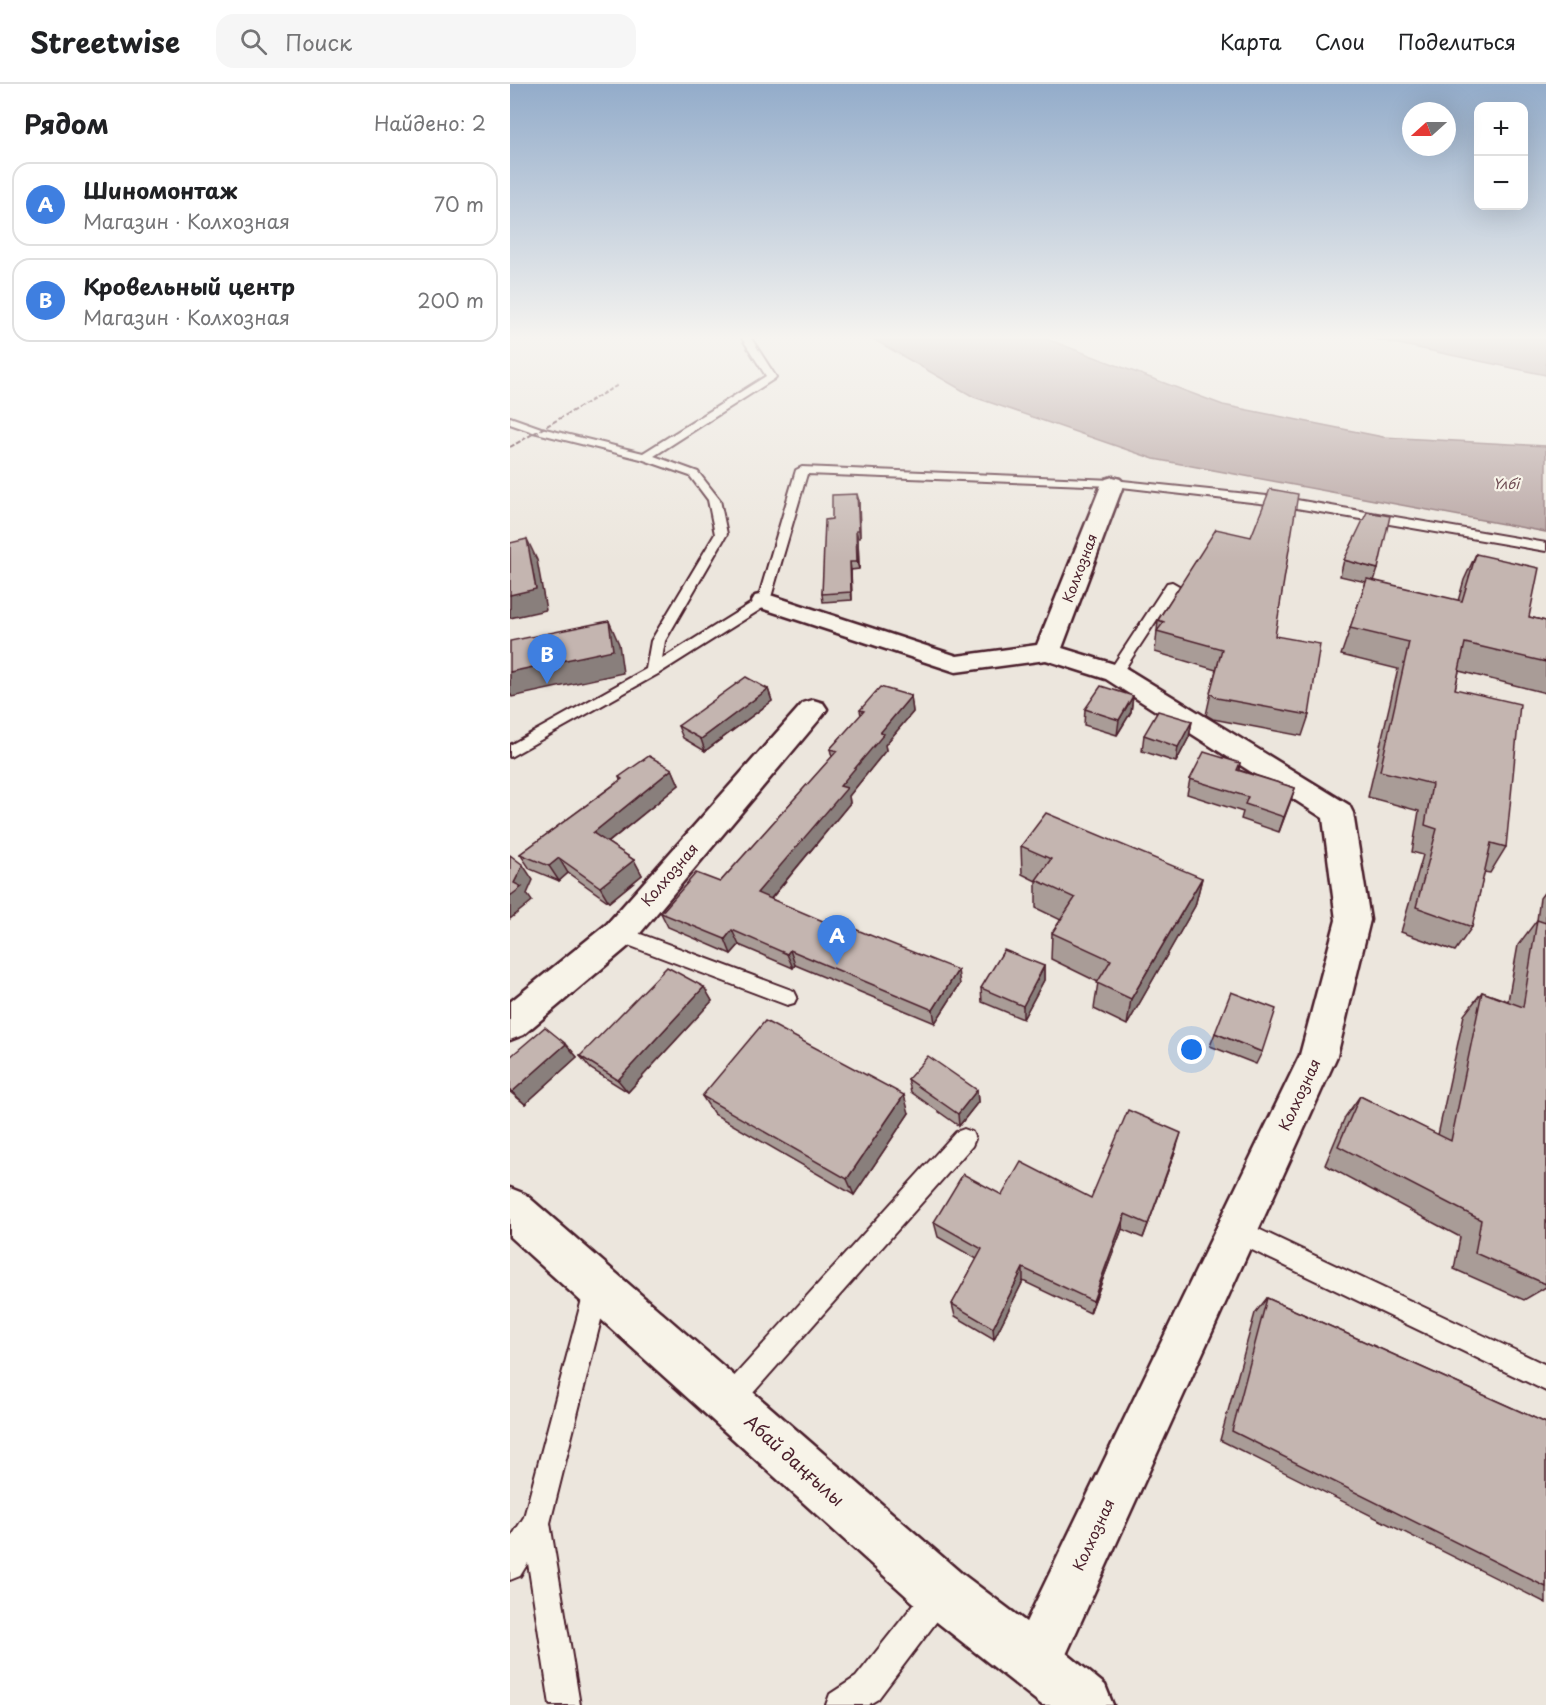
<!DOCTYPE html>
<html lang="ru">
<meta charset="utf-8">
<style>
body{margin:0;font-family:"Playpen Sans",sans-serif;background:#f6f6f6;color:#202124}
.controls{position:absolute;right:18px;top:18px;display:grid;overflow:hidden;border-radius:12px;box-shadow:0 6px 24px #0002}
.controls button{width:54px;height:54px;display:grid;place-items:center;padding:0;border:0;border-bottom:2px solid #e0e0e0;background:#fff;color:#202124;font:30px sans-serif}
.compass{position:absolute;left:892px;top:18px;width:54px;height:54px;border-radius:50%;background:#fff;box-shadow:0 6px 24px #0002;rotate:249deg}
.you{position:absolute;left:682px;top:966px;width:21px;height:21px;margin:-15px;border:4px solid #fff;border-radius:50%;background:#1a73e8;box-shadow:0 0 0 9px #1a73e833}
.badge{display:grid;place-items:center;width:39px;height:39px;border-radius:50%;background:#111827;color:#fff;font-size:20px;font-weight:700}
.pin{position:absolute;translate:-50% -50px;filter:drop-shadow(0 2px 3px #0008)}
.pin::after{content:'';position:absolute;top:32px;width:21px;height:18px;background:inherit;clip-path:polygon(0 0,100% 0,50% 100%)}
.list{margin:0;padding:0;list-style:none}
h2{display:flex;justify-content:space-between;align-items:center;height:78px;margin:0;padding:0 24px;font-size:26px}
h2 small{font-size:20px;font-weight:400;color:#757577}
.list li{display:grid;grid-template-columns:39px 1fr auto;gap:18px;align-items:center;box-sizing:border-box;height:84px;margin:0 12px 12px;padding:0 12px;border:2px solid #e0e0e0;border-radius:18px}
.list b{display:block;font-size:22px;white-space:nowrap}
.list p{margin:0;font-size:20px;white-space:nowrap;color:#757577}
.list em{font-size:20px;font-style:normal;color:#757577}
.icon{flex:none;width:33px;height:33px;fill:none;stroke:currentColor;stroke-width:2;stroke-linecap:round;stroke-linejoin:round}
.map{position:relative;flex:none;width:1036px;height:1621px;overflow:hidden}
header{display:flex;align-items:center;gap:36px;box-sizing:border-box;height:84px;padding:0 30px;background:#fff;border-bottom:2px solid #e0e0e0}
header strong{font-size:28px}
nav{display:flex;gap:33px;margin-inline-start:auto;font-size:21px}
.search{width:420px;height:54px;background:#f6f6f6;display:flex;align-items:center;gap:15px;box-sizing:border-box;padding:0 21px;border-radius:18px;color:#757577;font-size:22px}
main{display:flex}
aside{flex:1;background:#fff}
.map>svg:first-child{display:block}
.water{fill:#b39f9d;stroke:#896c6f;stroke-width:1.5}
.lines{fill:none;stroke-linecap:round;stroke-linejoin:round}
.service-casing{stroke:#4a1f2b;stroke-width:4}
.minor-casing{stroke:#4a1f2b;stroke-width:5}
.primary-casing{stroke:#4a1f2b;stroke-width:5}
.service{fill:#f7f3e8;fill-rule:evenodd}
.minor{fill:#f7f3e8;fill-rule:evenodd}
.primary{fill:#f7f3e8;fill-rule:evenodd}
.rail{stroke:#4a1f2b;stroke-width:2;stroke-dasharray:5 2;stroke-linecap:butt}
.wall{fill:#a99c97;stroke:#4a1f2b;stroke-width:1.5}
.shaded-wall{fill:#897f7b;stroke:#4a1f2b;stroke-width:1.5}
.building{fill:#c4b5b0;stroke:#4a1f2b;stroke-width:1.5}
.labels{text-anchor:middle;stroke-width:4.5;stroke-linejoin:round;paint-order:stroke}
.far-water-label{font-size:14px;font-style:italic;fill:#6f4c53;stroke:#f7f3e8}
.far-street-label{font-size:14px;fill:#4a1f2b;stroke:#f7f3e8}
.street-label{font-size:15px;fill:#4a1f2b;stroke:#f7f3e8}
.near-street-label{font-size:18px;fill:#4a1f2b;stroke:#f7f3e8}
</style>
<header>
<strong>Streetwise</strong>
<div class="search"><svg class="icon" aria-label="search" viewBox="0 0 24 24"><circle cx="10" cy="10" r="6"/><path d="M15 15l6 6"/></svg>Поиск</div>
<nav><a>Карта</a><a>Слои</a><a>Поделиться</a></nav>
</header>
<main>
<aside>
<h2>Рядом<small>Найдено: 2</small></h2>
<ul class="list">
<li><span class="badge" style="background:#3f7fe0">A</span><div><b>Шиномонтаж</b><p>Магазин · Колхозная</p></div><em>70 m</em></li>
<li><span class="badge" style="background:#3f7fe0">B</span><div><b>Кровельный центр</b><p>Магазин · Колхозная</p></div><em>200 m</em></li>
</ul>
</aside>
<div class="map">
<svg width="1036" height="1621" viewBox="0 0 1036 1621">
<rect width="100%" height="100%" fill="#ece6dd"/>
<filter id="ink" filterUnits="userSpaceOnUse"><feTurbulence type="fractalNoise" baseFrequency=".0167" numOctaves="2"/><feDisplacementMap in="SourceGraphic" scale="12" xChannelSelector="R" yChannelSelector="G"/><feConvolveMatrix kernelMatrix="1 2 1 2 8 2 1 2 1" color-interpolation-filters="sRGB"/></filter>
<g filter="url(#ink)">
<g class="water">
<polygon points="356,251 526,251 713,321 873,353 1036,362 1036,448 644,375 464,313"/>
<polygon points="849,251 1036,251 1036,291 860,254"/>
</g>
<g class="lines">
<g class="service-casing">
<g id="service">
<polygon points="230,251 239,251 266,293 264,295 144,372 188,388 210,416 217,450 155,557 152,575 248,515 286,386 292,383 603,396 775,414 1036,459 1036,467 775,422 603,402 297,390 259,520 148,590 0,673 0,661 136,585 141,557 205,450 198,416 180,392 131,375 23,348 0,340 0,333 31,344 133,369 256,292"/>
<polygon points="662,498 669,502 610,592 600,592 598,589 600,586 657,499"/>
<polygon points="109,842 284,907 287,913 284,919 277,921 102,855 100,850 102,845"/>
<polygon points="454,1045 462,1048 465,1055 462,1062 227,1327 218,1331 209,1327 205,1318 209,1309 446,1048"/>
<polygon points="727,1135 1036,1281 1036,1307 719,1155 715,1147 719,1139"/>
<polygon points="87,1192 96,1195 99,1204 40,1439 70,1621 40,1621 18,1479 10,1492 0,1496 0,1455 14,1433 75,1204 78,1195"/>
<polygon points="429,1496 439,1501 444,1511 439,1521 368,1615 358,1621 316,1621 320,1610 346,1593 419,1501"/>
</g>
</g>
<g class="minor-casing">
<g id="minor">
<polygon points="603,393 610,395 614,399 552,564 614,583 839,721 843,729 860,836 827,972 544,1597 525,1606 506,1597 497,1578 506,1559 790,971 826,836 813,734 596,595 536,576 446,588 245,522 242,517 245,512 254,510 263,512 447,572 527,561 592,399 596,395"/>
<polygon points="303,616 313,619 317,625 313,631 121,860 13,951 0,956 0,918 97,840 293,619"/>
</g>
</g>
<g class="primary-casing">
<polygon id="primary" points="0,1104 15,1110 451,1489 544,1559 595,1601 603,1621 532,1621 413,1527 0,1153"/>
</g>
<use href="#service" class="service"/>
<use href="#minor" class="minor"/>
<use href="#primary" class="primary"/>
<polyline class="rail" points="0,363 108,301"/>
</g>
<g class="wall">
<polygon points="349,417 350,454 348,454 349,485 341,486 342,516 313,518 312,510 322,435"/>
<polygon points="966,470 1019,533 1036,537 1036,609 949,587 945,605 996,763 980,789 974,788 962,843 945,867 891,848 913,771 902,768 909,727 858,713 888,585 831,571 856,498 830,492 834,476 868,485 864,497 948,517 954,496"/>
<polygon points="648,536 765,552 799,631 792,652 703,635 696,631 706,586 645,568"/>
<polygon points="258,605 262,617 195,667 173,654 168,642"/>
<polygon points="401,612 403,628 375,661 376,666 339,712 340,719 261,815 450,900 425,939 285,881 283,884 229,861 221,870 158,843 151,829 210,798 322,673 320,665 351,631 350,626"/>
<polygon points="623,612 621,628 607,651 574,641 575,625"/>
<polygon points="682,637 679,653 666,678 632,667 634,651"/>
<polygon points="730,679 729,686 785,704 769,748 731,735 733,728 677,710 680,695"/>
<polygon points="162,685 169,701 98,759 124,776 132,791 99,818 58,789 49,797 20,785 10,770 110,696 109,693"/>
<polygon points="511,762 692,794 685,822 617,941 584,925 588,898 541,875 542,849 551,836 526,824 526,797 512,790"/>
<polygon points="1036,806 1036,1203 1014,1216 944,1185 950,1153 815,1081 835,1033 850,1012 928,1051 954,931 972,908 998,917 1008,861 1027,836 1030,814"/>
<polygon points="534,882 534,896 513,935 472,918 471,904"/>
<polygon points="194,903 202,917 118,1008 81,985 70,972"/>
<polygon points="705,949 752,968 746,980 700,962"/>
<polygon points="56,960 67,973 15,1020 0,1008 0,973"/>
<polygon points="398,995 467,1006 468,1018 449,1042 401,1008"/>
<polygon points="192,1012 399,1029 344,1111 204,1030"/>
<polygon points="666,1065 633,1154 612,1145 580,1229 513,1197 484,1255 445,1232 442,1220 467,1175 428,1153 424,1138 492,1111 581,1114"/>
<polygon points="757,1214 1036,1339 1036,1519 710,1356 745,1229"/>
</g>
<g class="shaded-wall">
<polygon points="347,410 349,417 350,454 349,446"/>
<polygon points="346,446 348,454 349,485 347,478"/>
<polygon points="17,455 27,476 36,526 0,534 0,511"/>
<polygon points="340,478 341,486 342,516 341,508"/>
<polygon points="99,537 109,560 113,589 2,613 0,609 0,588"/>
<polygon points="258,605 262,617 195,667 191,655"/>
<polygon points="401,612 403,628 375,661 376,666 339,712 340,719 253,824 247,809 330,702 370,649"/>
<polygon points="623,612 621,628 607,651 609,636"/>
<polygon points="682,637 679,653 666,678 668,663"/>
<polygon points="162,685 169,701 91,764 83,749"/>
<polygon points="785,704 780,719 769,748 774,733"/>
<polygon points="49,774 58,789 49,797 39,782"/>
<polygon points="124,776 132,791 99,818 90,803"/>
<polygon points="13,781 23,796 17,810 22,817 0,835 0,812 4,799"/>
<polygon points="692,794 685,822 617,941 621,915"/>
<polygon points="222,846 229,861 221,870 215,855"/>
<polygon points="280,866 285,881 283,884 277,870"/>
<polygon points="534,882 534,896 513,935 513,922"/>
<polygon points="448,886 450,900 425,939 423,926"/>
<polygon points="194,903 202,917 118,1008 108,996"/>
<polygon points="56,960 67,973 15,1020 2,1008"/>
<polygon points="467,1006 468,1018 449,1042 448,1030"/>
<polygon points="394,1011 399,1029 344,1111 337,1095"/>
<polygon points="671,1049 666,1065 633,1154 638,1140"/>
<polygon points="615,1130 612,1145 580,1229 583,1217"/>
<polygon points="513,1184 513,1197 484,1255 483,1244"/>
</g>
<g class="building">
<polygon points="760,405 788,410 765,552 810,560 799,631 707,614 700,609 712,565 647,547 654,538 648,536 706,445 741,453"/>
<polygon points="347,410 349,446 346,446 347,478 340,478 341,508 312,510 315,436 322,435 322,411"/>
<polygon points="857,428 880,432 868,485 834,476"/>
<polygon points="17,455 26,505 0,511 0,459"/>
<polygon points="966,470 1029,484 1019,533 1036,537 1036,578 955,559 945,605 1010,620 996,763 981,759 962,843 906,823 927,745 915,741 922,700 870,687 899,558 840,544 857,495 952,517"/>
<polygon points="99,537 103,566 0,588 0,557"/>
<polygon points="236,593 258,605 191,655 168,642"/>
<polygon points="591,602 623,612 609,636 575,625"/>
<polygon points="370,603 401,612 370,649 374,650 330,702 337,704 247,809 334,846 337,842 448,886 423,926 280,866 277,870 222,846 215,855 151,829 186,789 210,798 327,667 320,665 354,627 350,626"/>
<polygon points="648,627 682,637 668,663 634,651"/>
<polygon points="694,668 730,679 727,686 785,704 774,733 735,720 738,713 680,695"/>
<polygon points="139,672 162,685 83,749 124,776 90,803 49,774 39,782 10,770 112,695 109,693"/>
<polygon points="536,729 692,794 621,915 587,899 601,876 542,849 565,814 526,796 541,775 511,762"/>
<polygon points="0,771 13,781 4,799 12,803 0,812"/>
<polygon points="1027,836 1036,839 1036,1200 965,1169 971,1136 828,1062 850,1012 941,1057 972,908 1013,923"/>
<polygon points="494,866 534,882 513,922 471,904"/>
<polygon points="157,883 194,903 108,996 70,972"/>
<polygon points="721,908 766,925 752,968 705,949"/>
<polygon points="255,937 394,1011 337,1095 192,1012"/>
<polygon points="35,943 56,960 2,1008 0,1006 0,973"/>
<polygon points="418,972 467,1006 448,1030 398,995"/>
<polygon points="618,1026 671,1049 638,1140 615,1130 583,1217 513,1184 483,1244 442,1220 472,1165 424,1138 453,1090 492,1111 511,1078 581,1114"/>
<polygon points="757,1214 1036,1339 1036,1503 722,1347"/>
</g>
</g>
<linearGradient id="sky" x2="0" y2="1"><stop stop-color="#93acca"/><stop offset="0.53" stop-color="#f6f4f0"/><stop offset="1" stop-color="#f6f4f0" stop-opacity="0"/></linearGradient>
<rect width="1036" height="478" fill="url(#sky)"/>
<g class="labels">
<g class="far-water-label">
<text x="996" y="405">Үлбі</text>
</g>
<g class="far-street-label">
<text transform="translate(570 484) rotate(-69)" y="5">Колхозная</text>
</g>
<g class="street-label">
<text transform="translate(160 791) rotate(-49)" y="5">Колхозная</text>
<text transform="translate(790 1011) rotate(-65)" y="5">Колхозная</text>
<text transform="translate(584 1451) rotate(-65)" y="5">Колхозная</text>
</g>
<g class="near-street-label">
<text transform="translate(284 1377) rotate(42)" y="6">Абай даңғылы</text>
</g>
</g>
</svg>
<div class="controls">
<button>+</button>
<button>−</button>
</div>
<svg class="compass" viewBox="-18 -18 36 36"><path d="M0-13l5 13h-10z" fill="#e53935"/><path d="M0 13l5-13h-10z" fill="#757577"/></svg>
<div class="you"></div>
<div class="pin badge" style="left:327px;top:881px;background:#3f7fe0">A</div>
<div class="pin badge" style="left:37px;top:600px;background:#3f7fe0">B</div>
</div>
</main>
